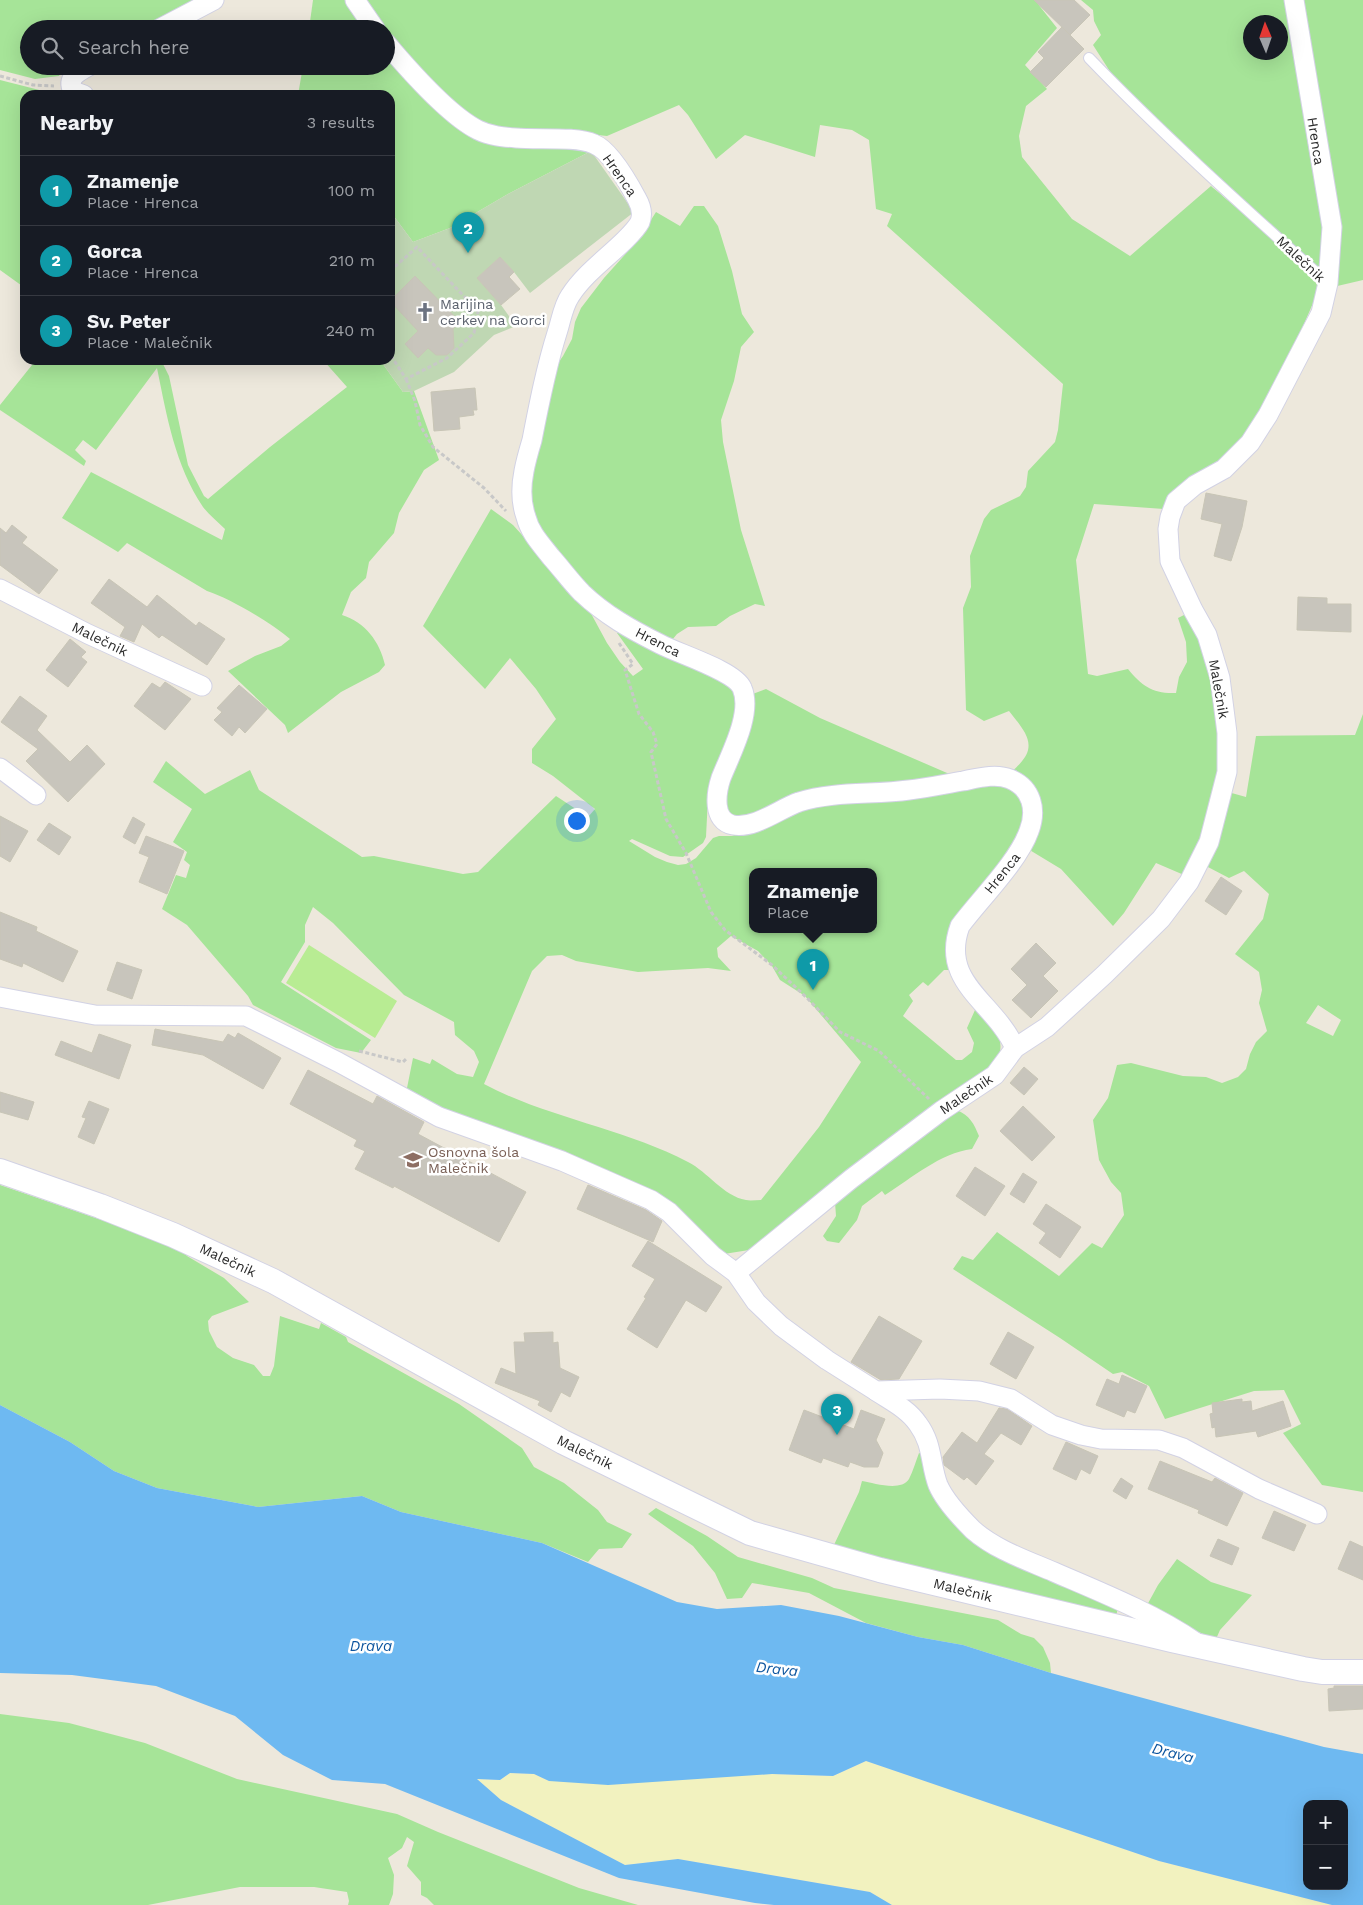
<!DOCTYPE html>
<meta charset="utf-8">
<style>
body{margin:0;font-family:"Work Sans",sans-serif;background:#20242c;color:#f1f3f6}
.controls{position:absolute;right:15px;bottom:15px;display:grid;overflow:hidden;border-radius:10px;box-shadow:0 5px 20px #0002}
.controls button{width:45px;height:45px;display:grid;place-items:center;padding:0;border:0;border-bottom:1px solid #363941;background:#171b24;color:#f1f3f6;font:25px sans-serif}
.compass{position:absolute;left:1243px;top:15px;width:45px;height:45px;border-radius:50%;background:#171b24;box-shadow:0 5px 20px #0002;rotate:358deg}
.you{position:absolute;left:576px;top:820px;width:18px;height:18px;margin:-12px;border:4px solid #fff;border-radius:50%;background:#1a73e8;box-shadow:0 0 0 8px #1a73e833}
.badge{display:grid;place-items:center;width:32px;height:32px;border-radius:50%;background:#9fa2f9;color:#fff;font-size:16px;font-weight:700}
.pin{position:absolute;translate:-50% -41px;filter:drop-shadow(0 1px 2px #0008)}
.pin::after{content:'';position:absolute;top:26px;width:18px;height:15px;background:inherit;clip-path:polygon(0 0,100% 0,50% 100%)}
.popup{position:absolute;left:749px;top:868px;width:128px;height:65px;box-sizing:border-box;display:grid;place-content:center;border-radius:10px;background:#171b24;filter:drop-shadow(0 1px 4px #0005);font-size:16px;white-space:nowrap;color:#9ea1a6}
.popup b{font-size:19px;color:#f1f3f6}
.popup::after{content:'';position:absolute;left:50%;top:100%;margin-left:-10px;border:10px solid transparent;border-top-color:#171b24}
.list{margin:0;padding:0;list-style:none}
h2{display:flex;justify-content:space-between;align-items:center;height:65px;margin:0;padding:0 20px;font-size:21px}
h2 small{font-size:16px;font-weight:400;color:#9ea1a6}
.list li{display:grid;grid-template-columns:32px 1fr auto;gap:15px;align-items:center;box-sizing:border-box;height:70px;padding:0 20px;border-top:1px solid #363941}
.list b{display:block;font-size:19px;white-space:nowrap}
.list p{margin:0;font-size:16px;white-space:nowrap;color:#9ea1a6}
.list em{font-size:16px;font-style:normal;color:#9ea1a6}
.icon{flex:none;width:28px;height:28px;fill:none;stroke:currentColor;stroke-width:2;stroke-linecap:round;stroke-linejoin:round}
.map{position:relative;flex:none;width:1363px;height:1905px;overflow:hidden}
.search{position:absolute;background:#171b24;box-shadow:0 5px 20px #0002;left:20px;top:20px;width:375px;height:55px;display:flex;align-items:center;gap:12px;box-sizing:border-box;padding:0 18px;border-radius:28px;color:#9ea1a6;font-size:19px}
.panel{position:absolute;background:#171b24;box-shadow:0 5px 20px #0002;left:20px;top:90px;width:375px;height:275px;border-radius:15px}
.map>svg:first-child{display:block}
.green{fill:#a6e498;fill-rule:evenodd}
.sand{fill:#f2f2bf}
.cemetery{fill:#bfd7b3}
.pitch{fill:#b8ec93}
.water{fill:#6eb9f1;fill-rule:evenodd}
.building{fill:#c8c5bc;stroke:#c8c5b6}
.lines{fill:none;stroke-linecap:round;stroke-linejoin:round}
.service-casing{stroke:#d2d2e4;stroke-width:12}
.minor-casing{stroke:#d2d2e4;stroke-width:21}
.tertiary-casing{stroke:#d2d2e4;stroke-width:26}
.path{stroke:#c8c8c8;stroke-width:3;stroke-dasharray:4 2.5;stroke-linecap:butt}
.service{stroke:#fff;stroke-width:10}
.minor{stroke:#fff;stroke-width:19}
.tertiary{stroke:#fff;stroke-width:24}
.labels{text-anchor:middle;stroke-width:5;stroke-linejoin:round;paint-order:stroke}
.street-label{font-size:14px;fill:#2b2b2b;stroke:#fff}
.worship-label{font-size:14px;fill:#5b616d;stroke:#fff;text-anchor:start}
.education-label{font-size:14px;fill:#785e54;stroke:#fff;text-anchor:start}
.water-label{font-size:15px;font-style:italic;fill:#0b549e;stroke:#fff}
</style>
<div class="map">
<svg width="1363" height="1905" viewBox="0 0 1363 1905">
<rect width="100%" height="100%" fill="#ede8dc"/>
<g class="green">
<polygon points="0,0 201,0 142,29 29,29 29,66 65,66 59,76 35,79 0,70"/>
<polygon points="313,0 348,0 368,29 309,29"/>
<path d="M362,0H1042L1038,4L1057,28L1025,65L1047,89L1026,106L1019,136L1022,157L1072,219L1130,256L1211,186C1228,201 1313,270 1318,287C1318,287 1317,294 1317,294L1277,386L1235,451L1164,509L1094,504L1076,560L1088,674L1097,676L1128,669C1142,686 1153,694 1176,693L1179,677L1187,662L1186,642L1178,618L1186,614L1204,643L1214,674L1221,767L1198,848L1184,875L1156,863L1124,913L1113,926L1061,869L1028,849L1039,798L1031,782L1012,771C1040,748 1028,735 1009,711L984,721L966,710L963,608L971,587L970,556L984,519L991,510L1020,496L1026,487L1028,471L1055,442L1058,430L1063,384L887,226L892,214L876,209L869,140L852,130L820,125L815,157L745,135L716,159L688,115L679,105L607,136L570,132L498,129L482,123L463,112L386,35V29H382Z"/>
<path d="M1081,0H1289L1321,200L1325,264L1324,270L1310,263L1118,84L1093,45L1101,35L1094,21L1093,10ZM1250,22H1280V52H1250Z"/>
<polygon points="1303,0 1363,0 1363,280 1333,287"/>
<polygon points="386,53 457,122 564,149 586,148 591,151 508,194 450,228 413,242 390,211 390,95 298,95 303,66 386,66"/>
<polygon points="0,80 59,95 25,95 25,288 0,270"/>
<polygon points="694,206 704,206 718,226 732,271 742,314 754,332 741,347 734,381 721,420 723,442 741,530 765,606 755,604 730,616 716,626 688,627 677,634 668,645 588,589 550,548 530,508 530,475 556,366 563,356 572,339 575,322 581,308 604,278 639,239 656,212 680,226"/>
<path d="M36,360H161L169,376L188,465L204,496L208,499L270,447L347,387L323,360H380L403,392L414,391L439,460L424,470L399,513L394,533L369,562L366,578L351,592L342,615C365,622 380,642 385,665L379,672L341,692L288,733L285,725L228,671L255,656L281,646L290,639C272,623 229,598 207,591L127,543L118,552L62,518L91,472L222,540L225,529C218,522 209,515 203,507C175,465 167,417 157,368L96,450L83,440L75,450L86,461L84,466L0,410V405Z"/>
<path d="M491,509L513,525L588,608L607,643L620,662L633,676L643,669L617,633L621,630L726,681L737,694L740,705L708,797L706,837L703,843L683,857L670,856L632,839L629,841L655,857L667,862L678,865L686,864L696,858L713,838L719,836H732L755,828L801,807L1004,782L1025,803L1027,823L984,887L952,970H944L928,986L923,982L909,995L913,1001L903,1016L956,1060H962L972,1052L974,1043L967,1028L975,1010V1005C997,1032 1012,1041 989,1074L777,1233L749,1250L724,1254L696,1227L507,1136L406,1093L413,1058L430,1064L432,1059L457,1074L473,1077L479,1062L474,1051L455,1035L454,1022L404,995L333,923L313,907L305,925V942L281,982L371,1040L361,1053L336,1048L253,1005L248,996L187,925L162,909L176,875L186,878L190,865L184,860L187,852L173,842L192,809L153,782L166,761L205,794L250,770L259,790L362,857L374,856L463,874L478,872L556,796L588,817L595,809L553,776L532,763V749L556,719L536,689L510,658L485,689L423,626ZM753,871H873V929H753ZM731,936L758,951L772,966L780,980L805,996L861,1062L819,1127L761,1200C756,1200 750,1201 746,1200C723,1196 708,1172 688,1162C623,1128 548,1118 484,1084L532,971L547,956L562,955L576,961L638,972L708,968L731,971L718,957L717,948Z"/>
<polygon points="766,689 820,718 954,776 745,821 726,817 724,800 751,714 750,695"/>
<path d="M1363,714V1492L1322,1485L1283,1433L1301,1424L1284,1390L1254,1391L1165,1419L1149,1386L1122,1372L1113,1374L1060,1338L953,1269L962,1256L973,1260L997,1232L1059,1276L1092,1243L1102,1248L1124,1215L1121,1193L1111,1182L1099,1160L1093,1120L1108,1098L1117,1065L1131,1063L1183,1076L1206,1077L1222,1083L1238,1077L1246,1069L1250,1054L1256,1042L1267,1031L1259,1003L1262,990L1259,972L1235,954L1263,919L1269,894L1244,871L1229,878L1206,866L1228,792L1246,797L1256,736L1355,735ZM1318,1005L1341,1020L1333,1036L1306,1023Z"/>
<path d="M956,1110C970,1115 974,1124 979,1136L972,1149C940,1153 912,1178 885,1195L882,1191L862,1206L857,1220L839,1243L827,1241L823,1236L836,1216L835,1202Z"/>
<polygon points="0,1185 180,1247 187,1256 224,1278 249,1302 212,1316 208,1321 209,1331 217,1347 233,1358 254,1365 263,1376 270,1376 274,1366 280,1316 319,1329 321,1323 346,1337 348,1342 459,1404 522,1448 534,1467 564,1483 598,1510 607,1522 632,1534 622,1548 599,1549 588,1562 542,1543 401,1512 362,1496 258,1507 157,1488 114,1471 70,1442 0,1405"/>
<path d="M919,1453L927,1455L952,1516L1118,1608L1115,1620L833,1547L859,1492L862,1481C874,1483 901,1492 909,1479C913,1471 916,1461 919,1453Z"/>
<polygon points="656,1508 707,1536 738,1557 812,1578 834,1588 998,1620 1021,1634 1034,1638 1043,1647 1050,1663 1051,1673 963,1645 918,1637 866,1623 809,1593 752,1583 742,1598 727,1599 715,1573 693,1546 648,1514"/>
<polygon points="1177,1559 1211,1582 1252,1595 1220,1630 1216,1639 1183,1626 1146,1607 1158,1585"/>
<polygon points="0,1714 69,1723 145,1743 237,1779 397,1814 438,1832 579,1888 638,1905 434,1905 427,1898 421,1895 421,1882 407,1866 414,1842 407,1837 402,1848 388,1858 394,1875 393,1894 389,1905 348,1905 349,1901 347,1892 314,1887 240,1887 148,1905 0,1905"/>
</g>
<polygon class="sand" points="866,1761 1159,1861 1332,1905 892,1905 870,1892 678,1859 625,1865 501,1800 477,1779 500,1780 510,1773 534,1774 549,1781 772,1774 833,1776"/>
<polygon class="cemetery" points="591,151 634,212 530,293 514,272 500,257 477,278 501,305 516,326 494,335 454,372 414,391 403,392 380,360 390,360 390,211 413,242 450,228 508,194"/>
<polygon class="pitch" points="309,945 397,1001 375,1038 286,983"/>
<path class="water" d="M0,1405L70,1442L114,1471L157,1488L258,1507L362,1496L401,1512L542,1543L677,1602L717,1609L781,1605L839,1616L918,1637L963,1645L1051,1673L1324,1747L1363,1754V1905H1332L1159,1861L866,1761L833,1776L772,1774L608,1785L549,1781L534,1774L510,1773L500,1780L477,1779L501,1800L625,1865L678,1859L870,1892L892,1905H774L755,1903L619,1878L385,1784L332,1780L283,1755L235,1716L156,1686L72,1675L0,1673ZM1307,1804H1344V1886H1307Z"/>
<g class="building">
<polygon points="1034,0 1074,0 1090,15 1070,35"/>
<polygon points="1062,27 1084,49 1046,87 1030,72 1044,58 1038,52"/>
<polygon points="500,257 514,272 509,277 520,289 501,305 477,278"/>
<polygon points="415,276 460,322 453,329 454,348 447,355 436,355 428,348 418,358 405,344 418,331 390,301"/>
<polygon points="475,388 477,410 473,410 474,415 459,417 460,429 434,431 431,392"/>
<polygon points="1206,493 1247,501 1242,527 1231,561 1214,556 1222,524 1201,519"/>
<polygon points="12,525 27,537 22,543 58,570 39,594 0,565 0,528 6,533"/>
<polygon points="109,579 147,607 157,595 196,626 199,622 225,639 207,665 162,635 159,638 142,624 134,642 120,636 125,627 91,603"/>
<polygon points="1298,597 1327,598 1327,604 1351,604 1351,632 1297,630"/>
<polygon points="70,639 86,652 81,657 87,662 68,687 46,670"/>
<polygon points="165,682 191,699 165,730 134,706 152,683 160,688"/>
<polygon points="239,685 267,709 245,733 239,727 232,736 214,720 222,712 217,708"/>
<polygon points="20,696 47,716 37,730 70,762 87,745 105,764 68,802 26,761 38,749 1,722"/>
<polygon points="0,816 28,831 10,862 0,856"/>
<polygon points="133,817 145,824 135,844 123,837"/>
<polygon points="49,823 71,837 59,855 37,840"/>
<polygon points="146,836 184,851 167,894 139,882 149,857 139,853"/>
<polygon points="1221,877 1242,891 1226,915 1205,901"/>
<polygon points="0,912 37,927 36,931 78,951 63,982 23,963 22,967 0,959"/>
<polygon points="1036,943 1056,963 1043,976 1058,991 1031,1018 1012,1000 1027,985 1011,969"/>
<polygon points="117,962 142,970 132,999 107,990"/>
<polygon points="155,1029 223,1042 228,1034 235,1038 238,1033 281,1058 263,1089 203,1055 152,1045"/>
<polygon points="99,1034 131,1045 119,1079 55,1055 61,1041 92,1053"/>
<polygon points="1024,1067 1038,1079 1024,1095 1010,1083"/>
<polygon points="308,1070 373,1104 377,1096 424,1122 418,1134 526,1192 499,1242 394,1186 393,1188 355,1169 365,1151 354,1146 357,1140 290,1104"/>
<polygon points="0,1092 34,1102 28,1120 0,1112"/>
<polygon points="89,1101 109,1109 94,1144 78,1137 86,1118 82,1117"/>
<polygon points="1023,1106 1055,1137 1032,1161 1000,1131"/>
<polygon points="975,1167 1005,1186 985,1216 956,1196"/>
<polygon points="1023,1173 1037,1182 1024,1203 1010,1194"/>
<polygon points="588,1185 646,1210 662,1221 653,1242 577,1209"/>
<polygon points="1046,1204 1081,1227 1060,1258 1039,1243 1046,1233 1033,1224"/>
<polygon points="648,1241 722,1287 706,1312 686,1300 657,1348 627,1329 646,1298 644,1297 655,1279 632,1266"/>
<polygon points="879,1316 922,1341 899,1379 881,1380 851,1362"/>
<polygon points="553,1332 553,1343 558,1342 560,1368 579,1377 570,1397 561,1392 551,1412 538,1405 540,1401 495,1383 501,1368 516,1374 514,1342 525,1342 524,1333"/>
<polygon points="1008,1332 1034,1347 1016,1379 990,1364"/>
<polygon points="1122,1375 1147,1386 1135,1413 1127,1410 1124,1417 1096,1405 1107,1379 1119,1384"/>
<polygon points="1242,1399 1242,1402 1251,1401 1252,1411 1283,1401 1291,1426 1258,1437 1256,1431 1216,1437 1215,1427 1212,1428 1210,1414 1213,1413 1212,1403"/>
<polygon points="999,1408 1007,1409 1032,1426 1021,1445 1001,1433 984,1454 994,1461 976,1485 967,1477 964,1480 944,1465 943,1457 962,1432 977,1443"/>
<polygon points="804,1410 854,1429 861,1410 885,1419 876,1440 883,1453 878,1467 864,1467 850,1462 848,1467 823,1458 821,1463 789,1450"/>
<polygon points="1066,1442 1098,1456 1090,1474 1081,1469 1076,1480 1053,1469"/>
<polygon points="1160,1461 1212,1482 1215,1478 1243,1493 1227,1526 1198,1513 1199,1510 1148,1489"/>
<polygon points="1121,1478 1133,1486 1126,1499 1113,1491"/>
<polygon points="1274,1511 1306,1525 1294,1551 1262,1538"/>
<polygon points="1218,1539 1239,1548 1232,1565 1210,1556"/>
<polygon points="1350,1541 1363,1547 1363,1580 1338,1569"/>
<polygon points="1334,1686 1363,1686 1363,1709 1329,1711 1328,1689 1334,1688"/>
</g>
<g class="lines">
<g class="service-casing">
<path id="service" d="M1089,58C1165,137 1247,210 1328,283"/>
</g>
<g class="minor-casing">
<g id="minor">
<polyline points="355,0 375,29"/>
<polyline points="159,29 214,0"/>
<path d="M386,43C408,69 448,115 478,130C490,136 503,137 516,138C537,140 576,136 594,144C610,150 629,184 637,199C641,206 643,214 640,222C637,228 630,235 625,240C607,258 584,274 570,296C563,306 561,321 557,333C546,368 539,404 532,440C529,450 526,460 524,471C521,486 521,503 526,517C530,533 541,544 551,557C561,568 571,582 582,593C605,615 632,630 660,644C679,654 735,671 742,688C753,713 730,755 721,778C716,793 712,821 733,825C755,829 779,809 799,802C834,791 873,795 909,790C927,788 945,784 963,781C978,778 996,773 1010,779C1032,788 1037,810 1029,831C1018,862 981,898 960,926C939,983 995,1002 1015,1048"/>
<path d="M84,95L73,91C66,78 78,72 89,66"/>
<polyline points="0,589 88,634 202,686"/>
<polyline points="0,768 36,795"/>
<polyline points="0,997 95,1015 246,1016 338,1062 439,1117 562,1161 651,1200 669,1212 713,1256 736,1273 756,1302 781,1326 827,1360 876,1391 940,1389 979,1391 1011,1399 1052,1425 1081,1435 1101,1439 1159,1440 1183,1448 1259,1489 1317,1514"/>
<polyline points="736,1273 851,1179 941,1111 995,1075 1015,1048 1047,1027 1104,975 1161,919 1189,882 1209,842 1227,772 1227,733 1220,678 1207,635 1193,610 1170,561 1168,529 1170,517 1176,501 1195,485 1224,469 1250,443 1268,415 1321,313 1328,283 1332,227 1294,0"/>
<path d="M876,1391C891,1401 908,1409 918,1424C933,1444 930,1464 938,1485C944,1499 962,1519 973,1530C996,1550 1026,1560 1054,1572C1103,1593 1153,1613 1197,1643"/>
</g>
</g>
<g class="tertiary-casing">
<polyline id="tertiary" points="0,1171 100,1206 173,1235 273,1281 563,1442 750,1533 880,1570 1172,1640 1303,1669 1322,1672 1363,1672"/>
</g>
<g class="path">
<polyline points="0,76 33,85 54,86"/>
<polyline points="390,271 417,247 478,311 474,333 447,358 406,379 390,354"/>
<polyline points="406,379 415,401 420,425 433,447 484,488 506,511"/>
<polyline points="619,643 633,664 625,670 639,714 653,732 657,744 651,752 666,819 686,853 711,912 725,930 772,965 807,998 840,1032 879,1051 929,1099"/>
<polyline points="359,1051 403,1062 406,1059"/>
</g>
<use href="#service" class="service"/>
<use href="#minor" class="minor"/>
<use href="#tertiary" class="tertiary"/>
</g>
<defs>
<g id="church-bare" transform="scale(1.5)"><path d="M-1.2-6h2.4v3.5h3.3v2.4h-3.3V6h-2.4V-.1h-3.3v-2.4h3.3Z" fill="#6b7280" stroke="#fff" stroke-width="2.5" paint-order="stroke"/></g>
<g id="school-bare" transform="scale(1.5)"><path d="M0-5L7-2L0 1L-7-2ZM-4 1L0 2.5L4 1V4Q0 6-4 4Z" fill="#8d6e63" stroke="#fff" stroke-width="2.5" paint-order="stroke"/></g>
</defs>
<g fill-rule="evenodd">
<use href="#church-bare" x="425" y="312"/>
<use href="#school-bare" x="413" y="1160"/>
</g>
<g class="labels">
<g class="street-label">
<text transform="translate(1316 141) rotate(81)" y="5">Hrenca</text>
<text transform="translate(620 175) rotate(55)" y="5">Hrenca</text>
<text transform="translate(1301 259) rotate(43)" y="5">Malečnik</text>
<text transform="translate(100 639) rotate(26)" y="5">Malečnik</text>
<text transform="translate(658 642) rotate(27)" y="5">Hrenca</text>
<text transform="translate(1219 689) rotate(80)" y="5">Malečnik</text>
<text transform="translate(1002 873) rotate(-51)" y="5">Hrenca</text>
<text transform="translate(966 1094) rotate(-34)" y="5">Malečnik</text>
<text transform="translate(228 1260) rotate(25)" y="5">Malečnik</text>
<text transform="translate(585 1452) rotate(26)" y="5">Malečnik</text>
<text transform="translate(963 1590) rotate(14)" y="5">Malečnik</text>
</g>
<g class="worship-label">
<text x="440" y="309">Marijina<tspan x="440" dy="16">cerkev na Gorci</tspan></text>
</g>
<g class="education-label">
<text x="428" y="1157">Osnovna šola<tspan x="428" dy="16">Malečnik</tspan></text>
</g>
<g class="water-label">
<text x="371" y="1651">Drava</text>
<text transform="translate(777 1669) rotate(6)" y="5">Drava</text>
<text transform="translate(1173 1753) rotate(14)" y="5">Drava</text>
</g>
</g>
</svg>
<div class="controls">
<button>+</button>
<button>−</button>
</div>
<svg class="compass" viewBox="-18 -18 36 36"><path d="M0-13l5 13h-10z" fill="#e53935"/><path d="M0 13l5-13h-10z" fill="#9ea1a6"/></svg>
<div class="you"></div>
<div class="pin badge" style="left:813px;top:990px;background:#0f9aa8">1</div>
<div class="popup"><b>Znamenje</b>Place</div>
<div class="pin badge" style="left:468px;top:253px;background:#0f9aa8">2</div>
<div class="pin badge" style="left:837px;top:1435px;background:#0f9aa8">3</div>
<div class="search"><svg class="icon" aria-label="search" viewBox="0 0 24 24"><circle cx="10" cy="10" r="6"/><path d="M15 15l6 6"/></svg>Search here</div>
<section class="panel">
<h2>Nearby<small>3 results</small></h2>
<ul class="list">
<li><span class="badge" style="background:#0f9aa8">1</span><div><b>Znamenje</b><p>Place · Hrenca</p></div><em>100 m</em></li>
<li><span class="badge" style="background:#0f9aa8">2</span><div><b>Gorca</b><p>Place · Hrenca</p></div><em>210 m</em></li>
<li><span class="badge" style="background:#0f9aa8">3</span><div><b>Sv. Peter</b><p>Place · Malečnik</p></div><em>240 m</em></li>
</ul>
</section>
</div>
